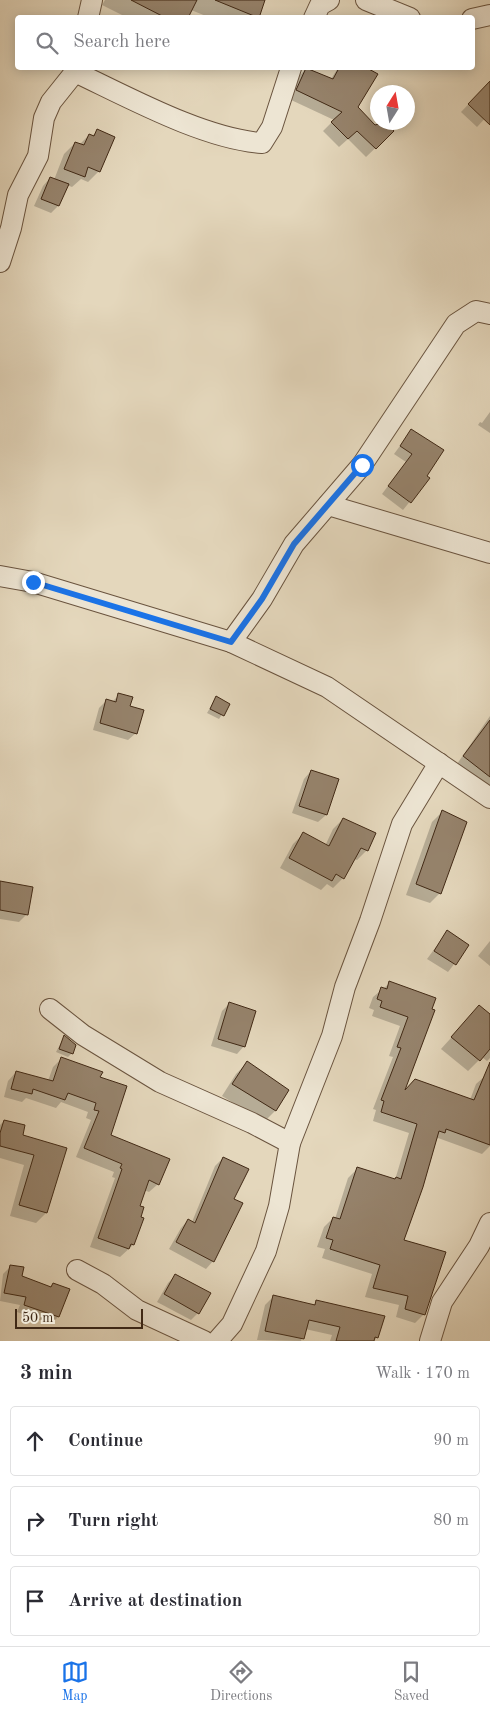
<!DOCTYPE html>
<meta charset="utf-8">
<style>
body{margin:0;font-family:"Old Standard TT",serif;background:#f2f2f3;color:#2b2b33}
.compass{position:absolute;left:370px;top:85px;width:45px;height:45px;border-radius:50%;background:#fff;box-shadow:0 2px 12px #0003;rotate:11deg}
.scale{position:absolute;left:15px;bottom:12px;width:128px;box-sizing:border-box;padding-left:5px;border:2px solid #412915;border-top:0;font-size:14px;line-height:18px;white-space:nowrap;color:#412915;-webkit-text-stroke:4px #ede5d3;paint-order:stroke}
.stop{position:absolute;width:15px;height:15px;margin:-11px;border:4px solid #1a73e8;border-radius:50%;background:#fff}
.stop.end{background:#1a73e8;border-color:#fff;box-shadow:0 1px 5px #0008}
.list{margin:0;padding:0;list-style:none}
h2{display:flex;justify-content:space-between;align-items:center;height:65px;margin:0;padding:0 20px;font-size:21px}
h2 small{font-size:16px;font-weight:400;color:#7c7c81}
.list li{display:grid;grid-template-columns:32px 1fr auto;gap:15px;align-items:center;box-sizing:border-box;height:70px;margin:0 10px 10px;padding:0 10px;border:1px solid #e1e1e2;border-radius:5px}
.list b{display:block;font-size:19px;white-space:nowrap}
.list em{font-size:16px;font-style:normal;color:#7c7c81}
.icon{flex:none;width:28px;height:28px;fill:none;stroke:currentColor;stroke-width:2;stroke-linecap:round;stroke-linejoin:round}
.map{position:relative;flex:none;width:490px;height:1341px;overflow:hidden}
.search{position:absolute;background:#fff;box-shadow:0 2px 12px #0003;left:15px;right:15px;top:15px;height:55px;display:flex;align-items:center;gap:12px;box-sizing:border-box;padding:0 18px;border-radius:5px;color:#7c7c81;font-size:19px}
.sheet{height:305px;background:#fff}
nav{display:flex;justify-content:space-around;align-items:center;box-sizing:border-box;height:70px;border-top:1px solid #e1e1e2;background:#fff;font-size:14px;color:#7c7c81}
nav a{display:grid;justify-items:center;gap:2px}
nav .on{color:#1a73e8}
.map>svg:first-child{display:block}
.shadow{fill:#0003}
.building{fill:#96836c;stroke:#412915}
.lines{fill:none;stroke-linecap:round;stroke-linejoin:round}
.minor-casing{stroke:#6a543f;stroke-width:22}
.minor{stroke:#ede5d3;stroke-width:20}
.route{stroke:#1a73e8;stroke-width:6}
</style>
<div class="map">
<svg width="490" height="1341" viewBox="0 0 490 1341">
<rect width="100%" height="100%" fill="#e4d7bc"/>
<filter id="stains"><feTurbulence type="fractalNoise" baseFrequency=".004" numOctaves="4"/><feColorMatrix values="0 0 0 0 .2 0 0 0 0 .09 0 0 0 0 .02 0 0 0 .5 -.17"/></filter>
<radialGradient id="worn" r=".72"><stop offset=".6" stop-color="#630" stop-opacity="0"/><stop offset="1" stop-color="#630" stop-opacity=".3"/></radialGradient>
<g class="shadow">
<polygon points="105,0 264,0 257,18 211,18 191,10 187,18 128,18 102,5"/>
<polygon points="307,68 331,79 338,68 373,68 357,107 375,127 379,122 384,122 393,131 366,157 348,139 339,147 323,131 334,120 289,99 298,77"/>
<polygon points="487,85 490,87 490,113 477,127 461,112"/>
<polygon points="97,131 99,171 88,182 81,179 72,187 67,185 58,206 51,213 34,206 43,186 50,178 54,180 64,154 75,143 79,145 89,135 92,136"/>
<polygon points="490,412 490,433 478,425 480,422 482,423"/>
<polygon points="411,431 425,476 428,479 403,510 382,494 406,462 394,454"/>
<polygon points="119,695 129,706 136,733 128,740 93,730 99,708 107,700 112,702"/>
<polygon points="216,698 229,704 219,719 207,713"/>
<polygon points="490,716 490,791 457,764"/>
<polygon points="311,771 338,780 326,815 318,822 292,813 304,779"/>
<polygon points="443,811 440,893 430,903 406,895 432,822"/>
<polygon points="343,819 367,850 357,860 354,859 343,878 333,888 327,884 321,890 280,868 293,844 303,834 325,846 333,829"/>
<polygon points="0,883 31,888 26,915 19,922 0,919"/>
<polygon points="447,932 468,946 448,972 427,959"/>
<polygon points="490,941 490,966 478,956"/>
<polygon points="390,983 434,999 403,1093 470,1100 476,1084 485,1076 490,1078 490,1146 482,1154 438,1138 435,1141 402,1241 424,1314 415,1323 396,1317 399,1305 365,1297 372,1274 322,1258 325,1249 317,1247 324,1227 333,1218 335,1219 348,1178 357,1169 395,1180 409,1133 373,1121 376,1110 373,1109 393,1057 389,1056 400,1026 372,1016 374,1010 369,1008 373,997"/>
<polygon points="229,1004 244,1046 237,1054 211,1046 222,1011"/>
<polygon points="479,1007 490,1016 490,1058 487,1061 482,1057 468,1071 441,1049"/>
<polygon points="64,1037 72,1053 68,1057 56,1052"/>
<polygon points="62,1058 99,1078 110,1136 158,1184 149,1192 144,1190 139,1207 133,1245 120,1257 90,1247 115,1178 112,1177 114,1172 76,1157 91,1120 86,1118 88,1112 61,1102 56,1108 26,1098 22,1102 4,1097 8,1081 16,1072 48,1081 53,1067"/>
<polygon points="247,1063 287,1091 275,1111 264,1122 222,1096 236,1074"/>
<polygon points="4,1121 21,1136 65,1148 46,1213 36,1223 10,1216 24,1165 0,1158 0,1125"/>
<polygon points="223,1158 233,1200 213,1261 206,1269 169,1249 181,1228 188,1220 192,1222 215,1166"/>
<polygon points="11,1266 20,1277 50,1287 53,1284 68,1290 58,1317 51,1324 17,1312 20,1305 0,1301 3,1274"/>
<polygon points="175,1276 198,1313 191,1320 157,1302 168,1283"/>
<polygon points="273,1297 313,1305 317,1302 377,1337 374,1341 330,1341 332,1335 305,1329 301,1341 257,1340 265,1305"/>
</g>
<g class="building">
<polygon points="131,0 197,0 188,18 166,18"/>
<polygon points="215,0 265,0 259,18"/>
<polygon points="306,68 333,79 339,68 367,68 378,74 358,107 375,125 386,122 394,131 376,149 357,131 348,139 331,122 342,112 296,90"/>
<polygon points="490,81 490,125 468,104"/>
<polygon points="97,129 115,137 100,172 88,167 85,177 64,169 75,142 84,145 89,134 94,136"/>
<polygon points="50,177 69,184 59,206 41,199"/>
<polygon points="411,429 444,450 427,476 430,478 411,503 388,486 412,454 400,446"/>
<polygon points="118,693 133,697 130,706 144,710 137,734 100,723 106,699 116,702"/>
<polygon points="216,696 230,704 224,716 210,709"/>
<polygon points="490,720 490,777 463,756"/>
<polygon points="311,770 339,779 327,815 299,806"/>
<polygon points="442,810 467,822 441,894 416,884"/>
<polygon points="343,818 376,833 368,851 361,848 344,879 336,874 332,881 289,858 303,832 329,846"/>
<polygon points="0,881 33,887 28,915 0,910"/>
<polygon points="447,930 469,945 456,965 434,951"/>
<polygon points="389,981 436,998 432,1009 435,1010 405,1090 415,1079 474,1100 490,1062 490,1145 446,1129 445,1133 439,1131 423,1187 404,1240 446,1252 425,1315 405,1309 408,1296 373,1288 380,1265 330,1249 333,1240 326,1238 333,1217 340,1219 357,1167 395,1179 396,1177 401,1179 417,1124 381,1112 384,1101 381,1100 401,1048 397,1047 408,1017 380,1007 382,1001 377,999 381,987 387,989"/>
<polygon points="229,1002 256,1011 245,1047 218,1039"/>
<polygon points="479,1005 490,1014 490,1049 480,1061 451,1037"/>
<polygon points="64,1035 76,1045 73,1054 59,1049"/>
<polygon points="61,1057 103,1072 100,1077 127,1086 111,1135 170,1159 159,1185 149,1180 140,1206 144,1207 141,1217 144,1218 134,1245 131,1244 129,1249 98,1238 122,1169 120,1168 122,1164 84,1148 99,1111 94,1110 96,1103 68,1093 65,1100 33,1089 32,1094 11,1089 16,1071 53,1081"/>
<polygon points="247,1061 289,1090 276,1111 232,1084"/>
<polygon points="4,1120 25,1125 23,1135 67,1148 47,1213 19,1205 34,1155 0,1146 0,1133"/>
<polygon points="223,1157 249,1169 234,1199 243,1203 214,1262 176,1242 188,1219 195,1223"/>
<polygon points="10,1265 24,1267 22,1276 51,1287 53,1283 70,1289 59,1317 24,1305 26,1297 4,1293"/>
<polygon points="175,1274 211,1293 199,1314 164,1294"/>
<polygon points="273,1295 315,1305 316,1300 385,1316 378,1338 375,1337 374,1341 336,1341 340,1327 309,1320 304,1339 265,1331"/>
</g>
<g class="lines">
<g class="minor-casing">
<g id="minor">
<polyline points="366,0 410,18"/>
<polyline points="88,18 92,0"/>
<polyline points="314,18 320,5 329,0"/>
<polyline points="472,19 490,15"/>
<path d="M75,72C128,97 204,139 262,143L272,127L291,68"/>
<polyline points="0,262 11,228 18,195 38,156 44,118 51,102 75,72 76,68"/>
<polyline points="328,505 490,553"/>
<polyline points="0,576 33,582 231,642 327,687 490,798"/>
<polyline points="231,642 262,599 294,544 362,465 456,324 476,311 490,314"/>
<polyline points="50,1009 83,1035 160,1082 252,1123 290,1143"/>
<polyline points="77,1270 103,1284 137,1310 204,1341"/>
<polyline points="217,1341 232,1324 266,1251 279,1206 290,1143 332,1036 345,987 370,921 402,824 439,763"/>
<polyline points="430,1341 442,1302 479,1246 490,1223"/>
</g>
</g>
<use href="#minor" class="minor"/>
</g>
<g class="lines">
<polyline class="route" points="33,582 231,642 262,599 294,544 362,465"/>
</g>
<rect width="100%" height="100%" filter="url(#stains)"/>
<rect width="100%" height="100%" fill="url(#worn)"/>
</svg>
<svg class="compass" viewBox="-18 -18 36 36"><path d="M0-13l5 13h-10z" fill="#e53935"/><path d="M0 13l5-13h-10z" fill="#7c7c81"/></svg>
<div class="scale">50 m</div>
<div class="stop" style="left:362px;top:465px"></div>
<div class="stop end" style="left:33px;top:582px"></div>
<div class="search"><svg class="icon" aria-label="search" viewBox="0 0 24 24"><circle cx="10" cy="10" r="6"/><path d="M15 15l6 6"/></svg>Search here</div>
</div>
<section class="sheet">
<h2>3 min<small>Walk · 170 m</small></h2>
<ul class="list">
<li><svg class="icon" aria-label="ahead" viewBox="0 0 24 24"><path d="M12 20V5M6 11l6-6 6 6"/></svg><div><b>Continue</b></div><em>90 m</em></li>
<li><svg class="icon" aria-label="right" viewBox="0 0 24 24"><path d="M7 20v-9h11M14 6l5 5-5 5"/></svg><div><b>Turn right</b></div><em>80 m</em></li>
<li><svg class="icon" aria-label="arrive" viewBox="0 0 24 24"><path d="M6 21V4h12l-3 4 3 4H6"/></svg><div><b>Arrive at destination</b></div></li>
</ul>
</section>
<nav>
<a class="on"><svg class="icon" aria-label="map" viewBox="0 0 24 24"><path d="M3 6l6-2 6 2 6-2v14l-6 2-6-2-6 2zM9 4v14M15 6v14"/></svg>Map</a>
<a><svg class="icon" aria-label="directions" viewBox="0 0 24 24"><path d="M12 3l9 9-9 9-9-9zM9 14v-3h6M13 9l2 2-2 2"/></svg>Directions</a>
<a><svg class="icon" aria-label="saved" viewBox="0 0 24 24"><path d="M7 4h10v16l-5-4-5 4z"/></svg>Saved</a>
</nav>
